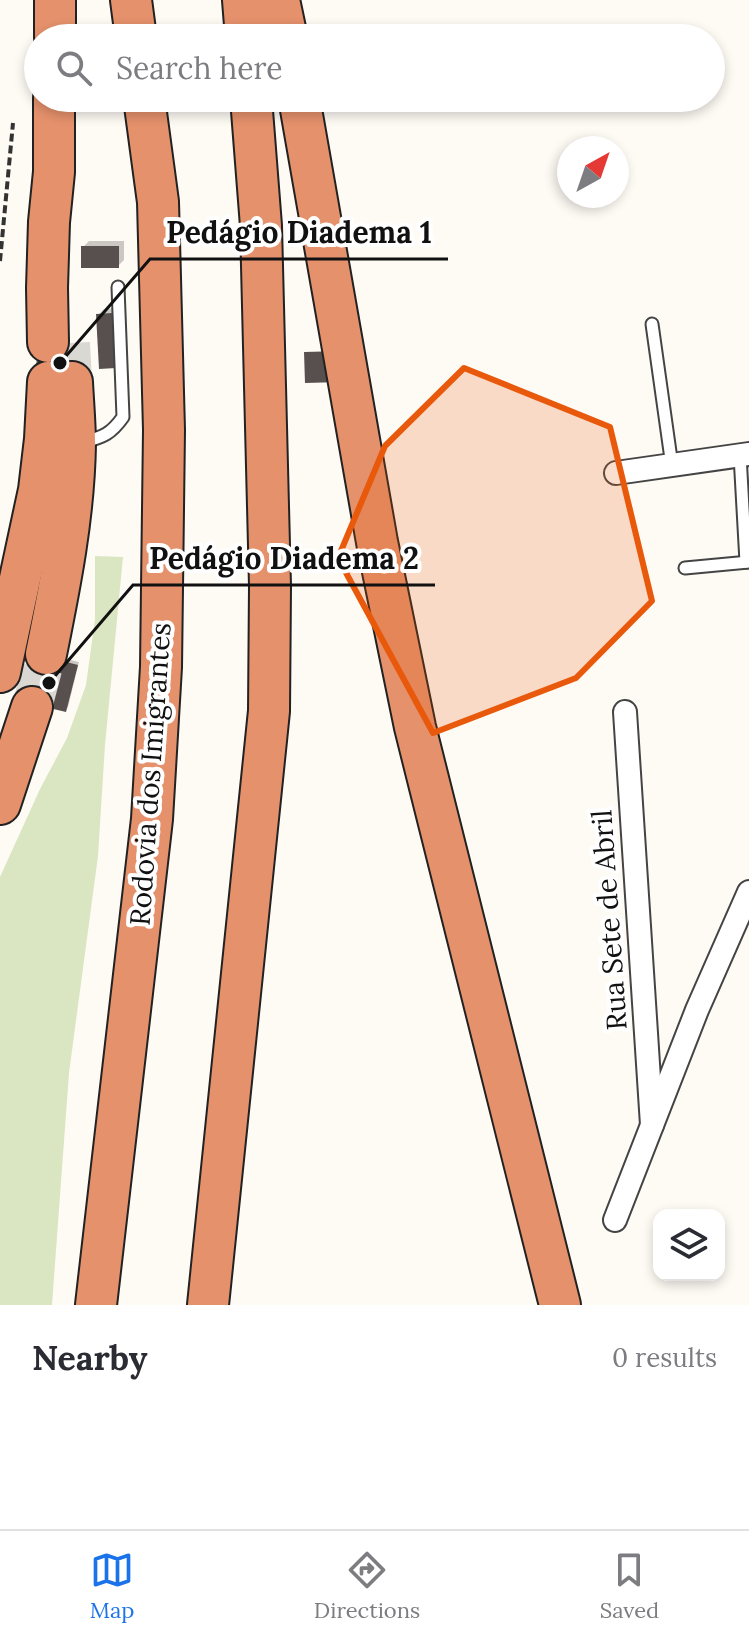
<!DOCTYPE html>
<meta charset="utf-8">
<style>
body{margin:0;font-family:Lora,serif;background:#f7f7f7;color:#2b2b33}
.controls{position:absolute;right:24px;bottom:24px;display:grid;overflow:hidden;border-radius:16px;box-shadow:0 4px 12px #0003}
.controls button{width:72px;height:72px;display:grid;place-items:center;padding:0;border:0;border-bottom:2px solid #e1e1e2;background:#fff;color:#2b2b33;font:40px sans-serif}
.compass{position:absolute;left:557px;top:136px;width:72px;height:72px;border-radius:50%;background:#fff;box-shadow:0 4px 12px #0003;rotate:40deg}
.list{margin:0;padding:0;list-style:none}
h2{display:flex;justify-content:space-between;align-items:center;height:104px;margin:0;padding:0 32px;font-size:34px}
h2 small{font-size:26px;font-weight:400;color:#7c7c81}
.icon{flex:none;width:44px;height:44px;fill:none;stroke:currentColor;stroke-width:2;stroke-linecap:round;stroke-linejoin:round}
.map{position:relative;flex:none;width:749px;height:1305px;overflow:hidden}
.search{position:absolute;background:#fff;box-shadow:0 4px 12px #0003;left:24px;right:24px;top:24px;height:88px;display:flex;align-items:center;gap:20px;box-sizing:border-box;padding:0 28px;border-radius:44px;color:#7c7c81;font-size:30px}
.sheet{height:224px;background:#fff}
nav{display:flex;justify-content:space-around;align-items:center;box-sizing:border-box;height:112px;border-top:2px solid #e1e1e2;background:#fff;font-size:22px;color:#7c7c81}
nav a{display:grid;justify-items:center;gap:4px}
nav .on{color:#1a73e8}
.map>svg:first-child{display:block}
.green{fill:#dae6c1}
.shadow{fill:#0003}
.building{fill:#58504e}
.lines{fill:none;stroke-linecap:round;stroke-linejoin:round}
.motorway-tunnel{stroke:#dad8d3;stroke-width:40;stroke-dasharray:40 20;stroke-linecap:butt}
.service-casing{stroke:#444;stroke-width:15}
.minor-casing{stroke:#444;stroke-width:26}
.motorway-casing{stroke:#222;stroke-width:44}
.path{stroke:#333;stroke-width:4;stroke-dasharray:8 4;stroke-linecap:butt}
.service{stroke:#fff;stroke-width:11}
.minor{stroke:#fff;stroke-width:22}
.motorway{stroke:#e5916c;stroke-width:40}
.marked{fill:#e8590c;fill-opacity:0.2;stroke:#e8590c;stroke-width:6;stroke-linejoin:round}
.labels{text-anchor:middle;stroke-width:8;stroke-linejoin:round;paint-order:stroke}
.street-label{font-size:28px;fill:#111;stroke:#fff}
.leader{fill:none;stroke:#111;stroke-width:3}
.callout-dot{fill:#111;stroke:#fff;stroke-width:3}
.callout-label{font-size:30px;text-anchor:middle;font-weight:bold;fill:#111;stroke:#fff;stroke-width:8;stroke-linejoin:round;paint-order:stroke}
</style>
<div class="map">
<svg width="749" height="1305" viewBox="0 0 749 1305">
<rect width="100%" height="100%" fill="#fefbf5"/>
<polygon class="green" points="95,556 123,557 105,745 98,856 69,1073 52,1305 0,1305 0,877 40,789 67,738 86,685 95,619"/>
<g class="shadow">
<polygon points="89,241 124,241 124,260 118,266 83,247"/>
<polygon points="117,308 121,361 115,366 98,315 104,309"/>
<polygon points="41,344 85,344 85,376"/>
<polygon points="36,652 79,662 68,707 66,710"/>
</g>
<g class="building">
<rect x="81" y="246" width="38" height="22"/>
<polygon points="112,313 116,368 99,369 96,314"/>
<polygon points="37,345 84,346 83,381 36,380"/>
<polygon points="341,351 341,382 305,383 304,352"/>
<polygon points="32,653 78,665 66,712 20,701"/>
</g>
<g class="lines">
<g class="motorway-tunnel">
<polyline points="70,343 72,382"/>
<polyline points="32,707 46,654"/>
</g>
<g class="service-casing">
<g id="service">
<polyline points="652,324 672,466"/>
<path d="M84,442C103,437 111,434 123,417L118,287"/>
<polyline points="740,455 746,562"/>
<polyline points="685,568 749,562"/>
</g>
</g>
<g class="minor-casing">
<g id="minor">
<polyline points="616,473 749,454"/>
<polyline points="625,712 652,1125"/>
<polyline points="615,1220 697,1010 749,892"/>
</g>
</g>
<g class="motorway-casing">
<g id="motorway">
<polyline points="131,0 136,38"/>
<polyline points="243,0 246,38"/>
<polyline points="279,0 287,38"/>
<polyline points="55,38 55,0"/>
<polyline points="299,98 377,542 415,727 560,1305"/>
<polyline points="48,342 47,288 49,222 54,172 54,98"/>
<path d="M46,654C60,585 74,515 75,444C75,424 73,403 72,382"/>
<polyline points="0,672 39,490 45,439 48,382"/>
<polyline points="0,804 32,707"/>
<polyline points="96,1305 152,819 161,667 164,430 158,202 144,98"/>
<polyline points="208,1305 269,711 270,586 261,226 251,98"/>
</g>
</g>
<polyline class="path" points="0,261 13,123"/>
<use href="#service" class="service"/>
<use href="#minor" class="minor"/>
<use href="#motorway" class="motorway"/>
</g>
<path class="marked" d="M464,368L610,427L652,601L576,678L433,733L338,558L385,446Z"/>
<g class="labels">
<g class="street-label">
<text transform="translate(150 774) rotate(-86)" y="10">Rodovia dos Imigrantes</text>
<text transform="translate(609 920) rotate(-94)" y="10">Rua Sete de Abril</text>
</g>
</g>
<path class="leader" d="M60 363L150 259H448M49 683L133 585H435"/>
<g class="callout-dot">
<circle cx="60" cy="363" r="8"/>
<circle cx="49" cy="683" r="8"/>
</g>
<g class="callout-label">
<text x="299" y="243">Pedágio Diadema 1</text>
<text x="284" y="569">Pedágio Diadema 2</text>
</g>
</svg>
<div class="controls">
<button><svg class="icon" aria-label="layers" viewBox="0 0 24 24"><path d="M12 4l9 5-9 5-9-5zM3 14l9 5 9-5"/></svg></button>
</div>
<svg class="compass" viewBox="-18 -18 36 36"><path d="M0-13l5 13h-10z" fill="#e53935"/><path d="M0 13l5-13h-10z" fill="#7c7c81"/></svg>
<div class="search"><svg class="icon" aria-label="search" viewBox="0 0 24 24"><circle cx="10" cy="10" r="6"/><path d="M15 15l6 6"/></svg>Search here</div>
</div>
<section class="sheet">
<h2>Nearby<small>0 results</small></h2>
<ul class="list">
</ul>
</section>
<nav>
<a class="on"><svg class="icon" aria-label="map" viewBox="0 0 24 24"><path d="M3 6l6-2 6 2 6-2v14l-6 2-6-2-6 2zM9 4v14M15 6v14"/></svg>Map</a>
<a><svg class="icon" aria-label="directions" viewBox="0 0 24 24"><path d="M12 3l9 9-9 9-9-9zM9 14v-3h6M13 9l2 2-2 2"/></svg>Directions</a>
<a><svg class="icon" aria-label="saved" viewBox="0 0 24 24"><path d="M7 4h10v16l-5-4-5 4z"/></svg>Saved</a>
</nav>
